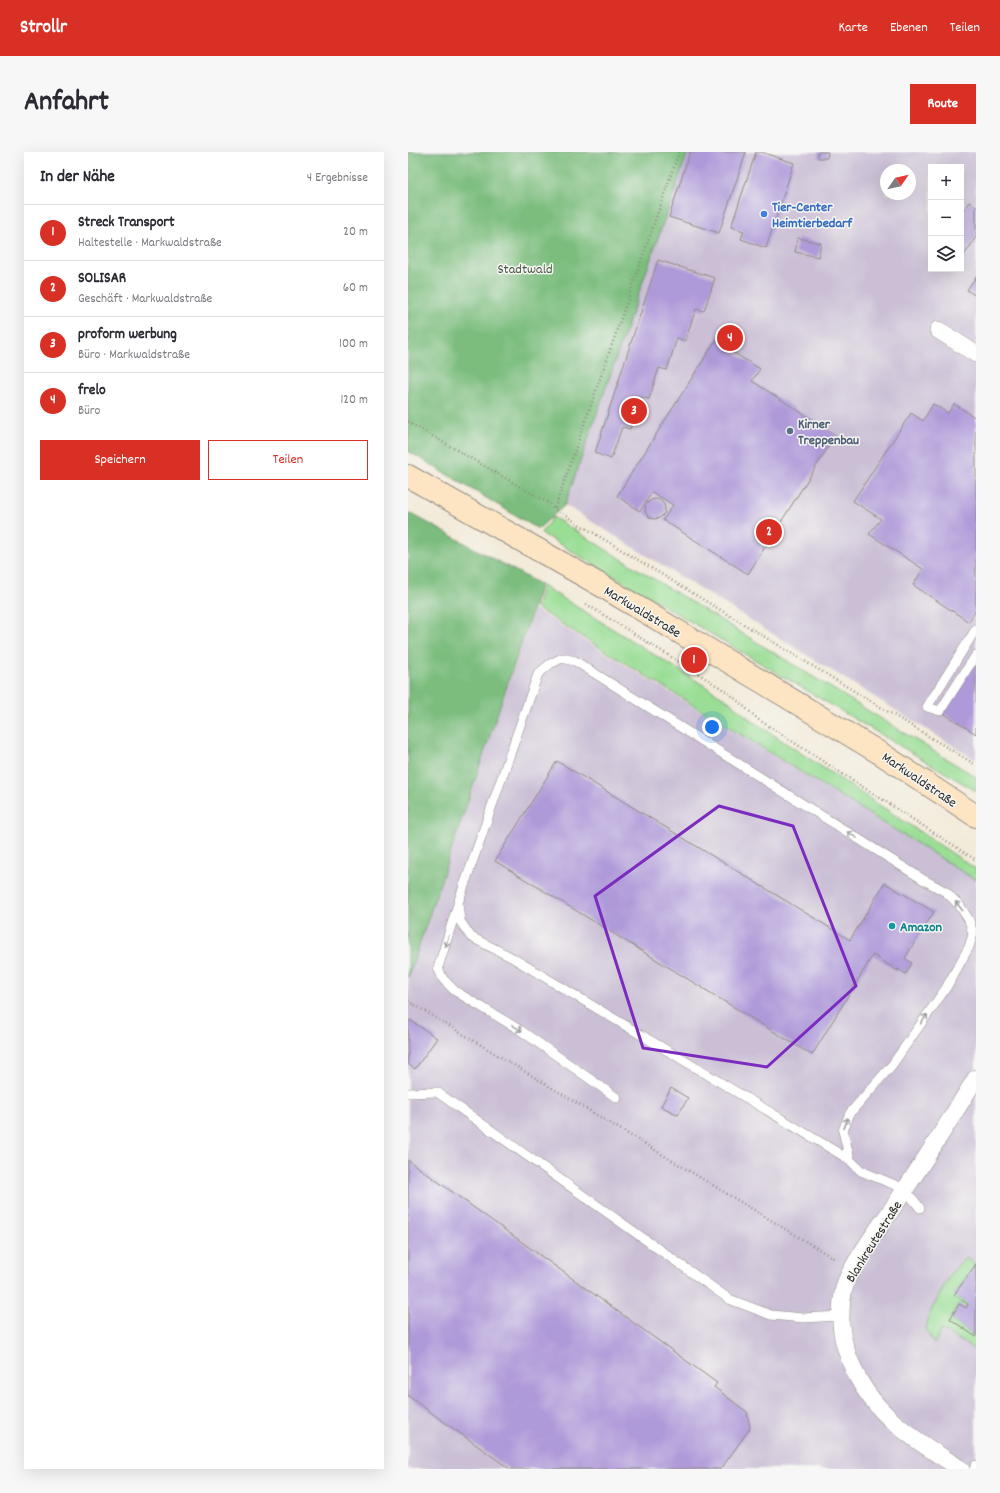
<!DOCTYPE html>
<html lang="de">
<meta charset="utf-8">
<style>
body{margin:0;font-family:Dekko,sans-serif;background:#f7f7f7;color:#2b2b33}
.controls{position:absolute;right:12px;top:12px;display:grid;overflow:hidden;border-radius:0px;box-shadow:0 4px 16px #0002}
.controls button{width:36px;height:36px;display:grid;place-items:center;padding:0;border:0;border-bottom:1px solid #e1e1e2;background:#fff;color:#2b2b33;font:20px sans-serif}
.compass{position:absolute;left:472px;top:12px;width:36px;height:36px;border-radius:50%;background:#fff;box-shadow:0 4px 16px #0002;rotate:56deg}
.you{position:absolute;left:304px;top:575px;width:14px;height:14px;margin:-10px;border:3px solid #fff;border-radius:50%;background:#1a73e8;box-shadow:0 0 0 6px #1a73e833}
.badge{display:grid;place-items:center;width:26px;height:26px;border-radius:50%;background:#d93025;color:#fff;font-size:13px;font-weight:700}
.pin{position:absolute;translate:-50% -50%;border:2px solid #fff;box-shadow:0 1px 4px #0006}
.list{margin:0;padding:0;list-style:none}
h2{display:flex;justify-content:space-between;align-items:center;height:52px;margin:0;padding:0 16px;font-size:17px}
h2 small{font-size:13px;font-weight:400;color:#7c7c81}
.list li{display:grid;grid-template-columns:26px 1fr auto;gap:12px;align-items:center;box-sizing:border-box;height:56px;padding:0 16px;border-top:1px solid #e1e1e2}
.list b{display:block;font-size:15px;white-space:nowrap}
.list p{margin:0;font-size:13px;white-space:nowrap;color:#7c7c81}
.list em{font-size:13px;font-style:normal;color:#7c7c81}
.actions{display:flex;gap:8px;padding:12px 16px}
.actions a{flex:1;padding:9px 0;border:1px solid #d93025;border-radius:0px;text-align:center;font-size:14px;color:#d93025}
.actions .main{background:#d93025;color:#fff}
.icon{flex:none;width:22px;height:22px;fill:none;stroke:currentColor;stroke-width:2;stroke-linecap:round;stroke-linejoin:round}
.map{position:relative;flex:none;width:568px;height:1317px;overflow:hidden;border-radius:0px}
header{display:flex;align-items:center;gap:24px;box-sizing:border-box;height:56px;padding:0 20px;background:#d93025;color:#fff}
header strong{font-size:19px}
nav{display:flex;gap:22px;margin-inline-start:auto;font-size:14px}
.intro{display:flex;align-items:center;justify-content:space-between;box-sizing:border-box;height:96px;padding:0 24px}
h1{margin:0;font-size:28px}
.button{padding:10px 18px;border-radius:0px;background:#d93025;color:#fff;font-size:14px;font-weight:700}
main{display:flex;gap:24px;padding:0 24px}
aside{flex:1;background:#fff;border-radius:0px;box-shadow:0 4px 16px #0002}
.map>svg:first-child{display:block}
.industrial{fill:#cbbfd5;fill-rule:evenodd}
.green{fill:#9ade95;stroke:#628460}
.forest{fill:#7bbd7e;stroke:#537454}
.building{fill:#af9ad9}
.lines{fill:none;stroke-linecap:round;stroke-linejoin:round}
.service-casing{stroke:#8f8b82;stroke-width:10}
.minor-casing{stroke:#8f8b82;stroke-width:18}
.secondary-casing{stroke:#8f8b82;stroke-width:24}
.path{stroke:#8f8b82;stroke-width:2.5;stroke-dasharray:1 3;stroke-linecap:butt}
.service{stroke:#fff;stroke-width:9}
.minor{stroke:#fff;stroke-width:17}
.secondary{stroke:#fde5c4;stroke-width:22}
.oneway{stroke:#a0a0a0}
.marked{fill:none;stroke:#7b2cbf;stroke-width:3;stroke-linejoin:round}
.shop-dot{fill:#3f7fe0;stroke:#f6f6f2;stroke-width:1.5}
.service-dot{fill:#5c6f8a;stroke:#f6f6f2;stroke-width:1.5}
.culture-dot{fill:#0f9aa8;stroke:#f6f6f2;stroke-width:1.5}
.labels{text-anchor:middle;stroke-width:3;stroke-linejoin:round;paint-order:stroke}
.shop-label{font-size:14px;font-weight:bold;fill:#366cbe;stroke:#f6f6f2;text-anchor:start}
.park-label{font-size:14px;fill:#475846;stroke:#f6f6f2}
.service-label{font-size:14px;font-weight:bold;fill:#4e5e75;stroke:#f6f6f2;text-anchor:start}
.street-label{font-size:14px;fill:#2b2b2b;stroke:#f6f6f2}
.culture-label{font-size:14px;font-weight:bold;fill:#0d838f;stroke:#f6f6f2;text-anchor:start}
</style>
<header>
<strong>Strollr</strong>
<nav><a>Karte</a><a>Ebenen</a><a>Teilen</a></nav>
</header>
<div class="intro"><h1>Anfahrt</h1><a class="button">Route</a></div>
<main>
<aside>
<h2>In der Nähe<small>4 Ergebnisse</small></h2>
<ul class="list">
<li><span class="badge">1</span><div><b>Streck Transport</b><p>Haltestelle · Markwaldstraße</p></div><em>20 m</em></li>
<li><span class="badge">2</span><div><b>SOLISAR</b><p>Geschäft · Markwaldstraße</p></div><em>60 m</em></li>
<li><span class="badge">3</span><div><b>proform werbung</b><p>Büro · Markwaldstraße</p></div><em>100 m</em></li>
<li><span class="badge">4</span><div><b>frelo</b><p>Büro</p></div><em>120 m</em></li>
</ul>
<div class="actions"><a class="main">Speichern</a><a>Teilen</a></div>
</aside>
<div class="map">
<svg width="568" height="1317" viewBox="0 0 568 1317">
<rect width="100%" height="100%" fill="#f6f6f2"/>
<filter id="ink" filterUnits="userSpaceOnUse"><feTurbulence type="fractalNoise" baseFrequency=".025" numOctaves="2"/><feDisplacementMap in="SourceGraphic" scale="8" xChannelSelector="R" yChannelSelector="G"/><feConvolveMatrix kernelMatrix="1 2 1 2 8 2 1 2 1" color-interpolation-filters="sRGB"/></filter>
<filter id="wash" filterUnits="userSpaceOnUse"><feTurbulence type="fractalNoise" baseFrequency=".012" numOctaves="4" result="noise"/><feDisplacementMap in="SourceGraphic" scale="16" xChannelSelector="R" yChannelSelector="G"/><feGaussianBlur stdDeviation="0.9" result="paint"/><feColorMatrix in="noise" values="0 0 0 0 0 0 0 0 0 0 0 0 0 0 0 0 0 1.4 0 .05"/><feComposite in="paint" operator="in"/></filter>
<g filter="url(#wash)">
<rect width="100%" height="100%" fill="#f3ebda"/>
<g class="industrial">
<path d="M280,0H568V608L157,353ZM523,15H553V117H523ZM478,18H502V42H478Z"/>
<polygon points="126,457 568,728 568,1317 0,1317 0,826"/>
</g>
<g class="green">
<polygon points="145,365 568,625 568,639 133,381"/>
<polygon points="135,434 318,547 343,568 568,717 568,728 128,456"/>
<polygon points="557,1106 568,1112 546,1143 560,1152 558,1156 551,1152 542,1167 568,1185 568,1198 534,1178 526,1192 518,1177 521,1163 543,1121"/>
</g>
<g class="forest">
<polygon points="0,0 280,0 157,353 130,377 0,299"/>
<polygon points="0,360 133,433 0,826"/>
</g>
<g id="blocks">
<g class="building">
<polygon points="282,0 338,0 311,81 261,65"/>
<polygon points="348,0 353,0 386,11 358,96 333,87 336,79 323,75"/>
<polygon points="410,0 420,0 419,6 410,6"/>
<polygon points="561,50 568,54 568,85 553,108 553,62"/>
<polygon points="390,86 413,91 410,105 387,100"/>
<polygon points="250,108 307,126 296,159 288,157 277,189 269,186 259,218 251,216 241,247 232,245 222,277 214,275 203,307 187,301"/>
<polygon points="568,125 568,144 559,138"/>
<polygon points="317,176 332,186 323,199 352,217 344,229 428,283 340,422 255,368 265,353 244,340 232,359 209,344 315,177"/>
<polygon points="525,252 540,261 546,252 568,266 568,458 561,470 505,433 515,417 461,382 473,367 445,349 503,261 515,269"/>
<circle cx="247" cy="357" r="10"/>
<polygon points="568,503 568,582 532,559"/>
<polygon points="149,609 442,788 477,731 526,760 497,806 504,811 498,822 490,817 490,819 465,803 404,903 394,897 87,709"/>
<polygon points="2,868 29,886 7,917 0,912 0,871"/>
<polygon points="263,936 280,946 270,963 253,954"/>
<polygon points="0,1008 309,1231 306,1235 339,1260 342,1276 313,1317 102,1317 0,1244"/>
<polygon points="568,1112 568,1185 542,1167 551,1152 558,1156 560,1152 546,1143"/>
</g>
</g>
</g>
<g filter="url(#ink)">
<use href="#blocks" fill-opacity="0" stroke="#8f8b82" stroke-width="1"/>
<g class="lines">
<g class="service-casing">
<g id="service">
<polyline points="568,477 519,555 532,559 568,503"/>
<polyline points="49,755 30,816 35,827 47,839 112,878 209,946"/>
<polyline points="0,941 29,940 321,1147 363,1163 395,1166 433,1164"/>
<polyline points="442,1008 435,979 442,961 484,913 538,836 561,795 565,782 561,768 552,754 538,740 516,728 167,509 154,506 142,512 130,522 50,751 52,769 63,785 103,805 442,1008 453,1019 497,1037 512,1056"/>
<polyline points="566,1317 568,1313"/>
</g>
</g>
<g class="minor-casing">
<g id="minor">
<polyline points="530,178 568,202"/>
<path d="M553,1317C511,1290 468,1266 446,1218C439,1203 434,1189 433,1172C433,1157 433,1142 439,1127C451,1101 472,1075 488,1051C516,1010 542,968 568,926"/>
</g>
</g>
<g class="secondary-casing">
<polyline id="secondary" points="0,324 194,434 293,493 475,603 568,664"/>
</g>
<g class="path">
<polyline points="0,270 142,352 146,357 568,613"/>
<polyline points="147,356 271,0"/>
<polyline points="178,452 321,541 351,568 568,708"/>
<polyline points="0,849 427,1107"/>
</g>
<use href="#service" class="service"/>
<use href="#minor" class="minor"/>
<use href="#secondary" class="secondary"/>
</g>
<defs><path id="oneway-shaft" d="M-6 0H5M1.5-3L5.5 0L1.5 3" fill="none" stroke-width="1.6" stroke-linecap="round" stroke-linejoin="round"/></defs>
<g class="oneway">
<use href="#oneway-shaft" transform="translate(444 683) rotate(-148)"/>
<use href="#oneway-shaft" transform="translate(551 754) rotate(-128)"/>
<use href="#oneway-shaft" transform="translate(39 789) rotate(108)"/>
<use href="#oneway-shaft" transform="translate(516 867) rotate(-55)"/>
<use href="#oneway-shaft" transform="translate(109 876) rotate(31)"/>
<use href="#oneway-shaft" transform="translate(438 971) rotate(-70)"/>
</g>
</g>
<path class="marked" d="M311,654L385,674L448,834L359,915L235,896L187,744Z"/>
<circle class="shop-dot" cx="356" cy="62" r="4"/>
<circle class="service-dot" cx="382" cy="279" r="4"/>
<circle class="culture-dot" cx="484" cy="774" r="4"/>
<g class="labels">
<g class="shop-label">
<text x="364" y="59">Tier-Center<tspan x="364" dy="16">Heimtierbedarf</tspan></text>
</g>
<g class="park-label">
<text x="117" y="121">Stadtwald</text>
</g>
<g class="service-label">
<text x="390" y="276">Kirner<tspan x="390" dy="16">Treppenbau</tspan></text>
</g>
<g class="street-label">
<text transform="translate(235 459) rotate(31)" y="5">Markwaldstraße</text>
<text transform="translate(512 627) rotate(34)" y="5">Markwaldstraße</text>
<text transform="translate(465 1089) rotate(-58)" y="5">Blankreutestraße</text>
</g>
<g class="culture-label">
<text x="492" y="779">Amazon</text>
</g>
</g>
</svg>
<div class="controls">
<button>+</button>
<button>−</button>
<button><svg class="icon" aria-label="layers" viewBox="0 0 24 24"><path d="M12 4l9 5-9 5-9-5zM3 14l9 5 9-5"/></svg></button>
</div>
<svg class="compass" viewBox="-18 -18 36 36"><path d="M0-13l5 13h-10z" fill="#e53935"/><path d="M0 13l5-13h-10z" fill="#7c7c81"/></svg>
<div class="you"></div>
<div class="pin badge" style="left:286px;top:508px">1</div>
<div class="pin badge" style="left:361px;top:380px">2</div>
<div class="pin badge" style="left:226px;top:259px">3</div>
<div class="pin badge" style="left:322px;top:186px">4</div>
</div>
</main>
